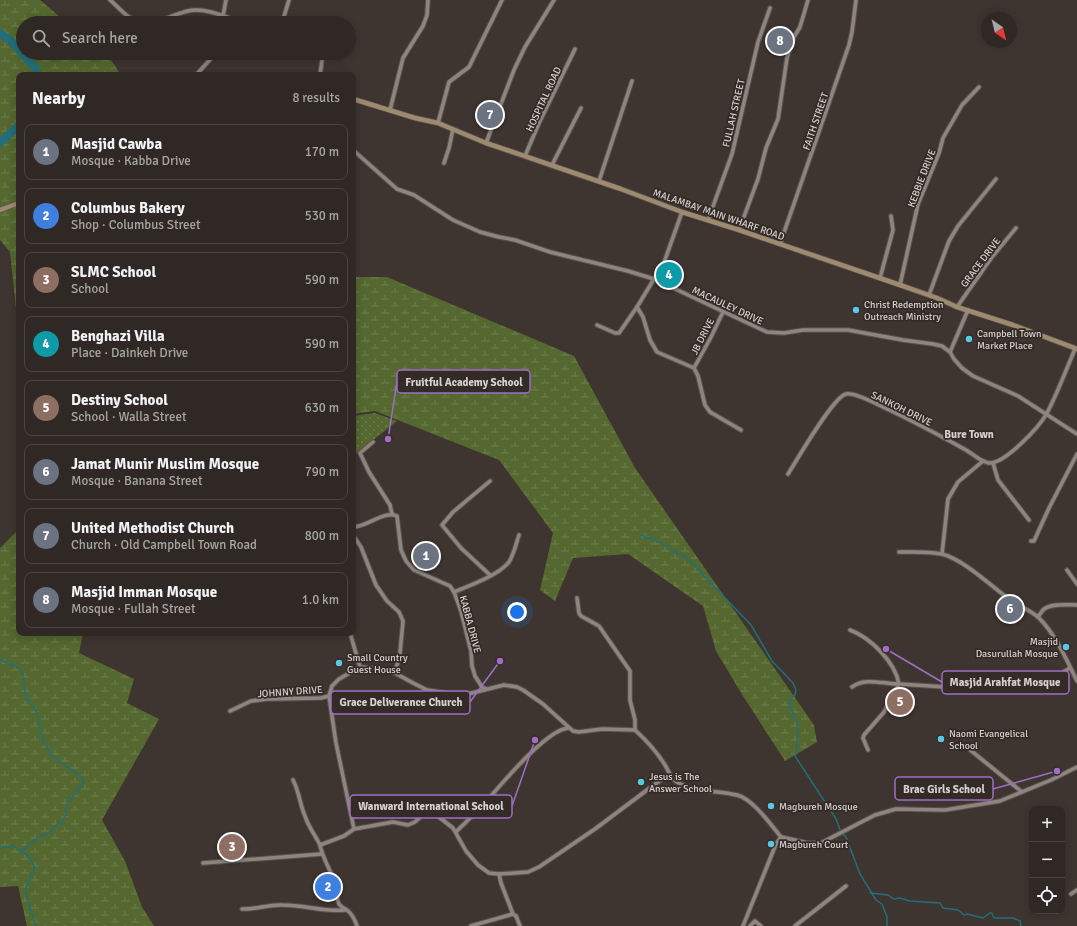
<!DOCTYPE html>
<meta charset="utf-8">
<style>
body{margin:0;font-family:Signika,sans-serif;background:#3b3431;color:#f1f3f6}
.controls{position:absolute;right:12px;bottom:12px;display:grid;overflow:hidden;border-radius:8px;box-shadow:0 2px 10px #0003}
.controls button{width:36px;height:36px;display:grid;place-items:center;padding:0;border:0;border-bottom:1px solid #4a4441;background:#2f2824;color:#f1f3f6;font:20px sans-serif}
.compass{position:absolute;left:981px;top:12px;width:36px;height:36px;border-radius:50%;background:#2f2824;box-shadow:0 2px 10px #0003;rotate:145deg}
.you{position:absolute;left:517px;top:612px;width:14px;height:14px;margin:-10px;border:3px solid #fff;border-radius:50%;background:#1a73e8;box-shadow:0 0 0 6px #1a73e833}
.badge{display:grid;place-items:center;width:26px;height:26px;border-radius:50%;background:#db2777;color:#fff;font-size:13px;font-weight:700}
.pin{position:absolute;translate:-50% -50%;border:2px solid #fff;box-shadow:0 1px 4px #0006}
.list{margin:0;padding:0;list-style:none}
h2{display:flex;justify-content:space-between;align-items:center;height:52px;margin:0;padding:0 16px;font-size:17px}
h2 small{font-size:13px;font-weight:400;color:#a7a6a6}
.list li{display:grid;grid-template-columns:26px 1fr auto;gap:12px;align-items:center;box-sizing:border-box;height:56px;margin:0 8px 8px;padding:0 8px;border:1px solid #4a4441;border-radius:8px}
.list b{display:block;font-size:15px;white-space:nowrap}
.list p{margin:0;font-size:13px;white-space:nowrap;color:#a7a6a6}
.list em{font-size:13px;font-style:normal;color:#a7a6a6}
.icon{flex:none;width:22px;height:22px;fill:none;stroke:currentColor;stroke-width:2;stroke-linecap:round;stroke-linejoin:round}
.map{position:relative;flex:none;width:1077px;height:926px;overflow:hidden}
.search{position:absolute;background:#2f2824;box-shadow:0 2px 10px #0003;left:16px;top:16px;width:340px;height:44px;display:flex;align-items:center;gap:10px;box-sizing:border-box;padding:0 14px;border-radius:22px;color:#a7a6a6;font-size:15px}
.panel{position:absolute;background:#2f2824;box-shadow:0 2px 10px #0003;left:16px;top:72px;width:340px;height:564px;border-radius:8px}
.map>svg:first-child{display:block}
.grass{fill:url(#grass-dots)}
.wetland{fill:url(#wetland-marsh)}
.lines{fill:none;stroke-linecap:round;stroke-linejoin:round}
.stream{stroke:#216f7a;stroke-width:1.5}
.river{stroke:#216f7a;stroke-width:8}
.street-casing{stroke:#5a524f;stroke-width:5.5}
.secondary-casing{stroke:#5a524f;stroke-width:6}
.street{stroke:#8f847e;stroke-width:3.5}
.secondary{stroke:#9e8a6f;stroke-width:4.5}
.poi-dot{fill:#5ac8e5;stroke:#342b26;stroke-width:1.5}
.labels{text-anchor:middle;stroke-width:3.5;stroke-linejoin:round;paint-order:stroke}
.street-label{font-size:10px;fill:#d7d1ce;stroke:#342b26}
.poi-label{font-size:10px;fill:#d7d1ce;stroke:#342b26;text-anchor:start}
.neighbourhood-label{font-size:11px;font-weight:bold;fill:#d7d1ce;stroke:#342b26}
.leader{fill:none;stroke:#a06ec5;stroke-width:1.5}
.callout-dot{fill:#a06ec5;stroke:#342b26;stroke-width:1.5}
.callout{fill:#342b26;stroke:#a06ec5;stroke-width:1.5}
.callout-label{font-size:11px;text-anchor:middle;font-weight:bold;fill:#d7d1ce}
</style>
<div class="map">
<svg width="1077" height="926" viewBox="0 0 1077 926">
<defs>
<pattern id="grass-dots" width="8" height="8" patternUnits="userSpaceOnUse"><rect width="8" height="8" fill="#55682f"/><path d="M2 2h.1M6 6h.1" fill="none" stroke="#6d7d4c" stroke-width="1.8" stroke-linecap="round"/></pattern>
<pattern id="wetland-marsh" width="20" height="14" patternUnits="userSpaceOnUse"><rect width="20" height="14" fill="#55682f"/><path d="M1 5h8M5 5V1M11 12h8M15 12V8" fill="none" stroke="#6d7d4c"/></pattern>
</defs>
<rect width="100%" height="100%" fill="#3f3530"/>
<polygon class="grass" points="375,413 397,421 353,456 353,416"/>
<g class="wetland">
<polygon points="0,0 40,0 67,23 23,23 23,53 103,53 111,60 121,75 19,75 19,336 10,252 0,240"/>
<polygon points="353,277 387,277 574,356 635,468 814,725 817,742 785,761 743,696 716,651 703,606 628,554 573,558 555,601 540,590 553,533 499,460 375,411 353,414"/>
<polygon points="19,529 19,633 83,633 79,653 134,679 127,703 159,719 102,820 125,861 142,907 154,926 27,926 18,886 0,887 0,548"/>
</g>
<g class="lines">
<g class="stream">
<polyline points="640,534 645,537 658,541 671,550 684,556 696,566 702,574 751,625 772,661 793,683 796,690 795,695 790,700 789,704 797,723 798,737 795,756 836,819 841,832 846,837 860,874 876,900 882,904 887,917 887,926"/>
<path d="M0,659L7,663L14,665L22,672L26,697L38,714L39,723L43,740L52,756L82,777L84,782L67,804L65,817L62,822C55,824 53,828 49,834C40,834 28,844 23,851"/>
<path d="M0,848L13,846C22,851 38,861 33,873C31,880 26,883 26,890C26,900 33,916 36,926"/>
<polyline points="870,893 888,895 894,899 900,898 910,901 940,903 943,908 958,910 964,915 967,914 983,918 990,913 992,913 994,918 1013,918 1020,921 1021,926"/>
</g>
<g class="river">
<polyline points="0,33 10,40 36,69 37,75"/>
<polyline points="0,143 19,125"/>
</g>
<g class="street-casing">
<g id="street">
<path d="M110,0C123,11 127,20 145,23"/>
<polyline points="223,16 226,0"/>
<path d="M152,23C164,20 175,14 188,11C205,7 226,17 243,23"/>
<polyline points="282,23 289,0"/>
<polyline points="196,75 216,53"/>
<polyline points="320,75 323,53"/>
<polyline points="390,110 403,58 423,26 427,15 428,0"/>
<polyline points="438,123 449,82 469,67 502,0"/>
<polyline points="486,143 514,70 525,47 554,0"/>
<polyline points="353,150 397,189 414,195 453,220 480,232 499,237 515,240 550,252 628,271 654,279 767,332 784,333 803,330 848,330 903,340 933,344 942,346 950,352 954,359 962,368 973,376 1018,396 1077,434"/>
<polyline points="525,156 539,123 575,49"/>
<polyline points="444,163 449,148 453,129"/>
<polyline points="552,165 581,108"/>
<polyline points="599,181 632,81"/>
<polyline points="682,212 661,271 654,279 637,307 643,317 650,340 657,352 694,368 698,376 705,405 710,412 741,430"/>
<polyline points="708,220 732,154 758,42 770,8"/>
<polyline points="739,230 758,179 766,148 778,119 787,58 794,37 800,27 808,0"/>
<polyline points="780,244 849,45 852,32 856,0"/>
<polyline points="880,278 893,230 891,216"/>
<polyline points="900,285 918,204 939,153 943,138 962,105 979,87"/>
<polyline points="929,295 949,241 958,226 996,179"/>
<polyline points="957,307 992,257 1016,228"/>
<polyline points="597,325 615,333 619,333 637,307"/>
<polyline points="950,352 968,310"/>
<polyline points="694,368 711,337 723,312"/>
<polyline points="373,442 360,453 369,472 390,505 392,514"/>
<polyline points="993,463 998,480 1029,520"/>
<path d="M788,474C797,460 833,397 846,394C854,392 875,403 883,407C911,420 939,435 966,450C973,454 981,462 989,463C1005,464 1040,426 1047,413C1058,392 1066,370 1075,349"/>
<polyline points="490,481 453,512 442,525 461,548 490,575"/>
<path d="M353,527C367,527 384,510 397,516L401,550L406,561L414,570L450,586L454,592L461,611L471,651L472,666L475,676L482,687L486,689"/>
<polyline points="353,535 361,547 376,585 387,601 399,612 403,621 400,653 395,673"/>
<polyline points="1031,541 1034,541 1049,508 1077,454"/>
<path d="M899,552C913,552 927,551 942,554C965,560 993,588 1013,602C1021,607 1032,611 1039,618C1056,635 1066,659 1077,681"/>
<polyline points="942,554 948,499 958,482 983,461"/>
<polyline points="1067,570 1077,584"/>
<path d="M454,592C469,586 499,575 509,562C514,554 516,544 519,535"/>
<polyline points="577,598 579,613 581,616 599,626 630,671 630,700 635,720 635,730"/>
<path d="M1038,617C1040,614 1042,611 1044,609C1052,603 1068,605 1077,605"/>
<path d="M850,630C871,638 895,662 899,684L977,689L1033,687L1043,684L1070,668"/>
<polyline points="350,633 360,667"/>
<path d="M852,687C865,677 883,684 899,684L884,712L864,735L863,738L868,750"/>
<polyline points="230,711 251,701 267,699 321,698 329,696"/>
<polyline points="969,749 1022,792"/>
<path d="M293,780C299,791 300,805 305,816C308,826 315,835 320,845"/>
<polyline points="354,829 393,822 408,825 415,822 429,809 432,809 440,818 453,828 466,851 478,865 489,873 499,874 501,883 513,914 516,916 520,926"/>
<path d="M456,832C468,820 480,809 490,797C505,780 547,730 568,728"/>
<polyline points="781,837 808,843 821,843 875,815 896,809 945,810 1000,801 1051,780 1077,767"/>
<polyline points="203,863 322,854"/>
<polyline points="499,874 528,872 539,867 595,829 647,790 669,774"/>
<polyline points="1071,894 1077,890"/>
<path d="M242,909C256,910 268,904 283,905C304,905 324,912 345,910"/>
<path d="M357,926C355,920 352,914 347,910C344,908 341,907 339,904C336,898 337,893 336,886C332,872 323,860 320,845L344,836L354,829L336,743L329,696L332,686L339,679L360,667L381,669L395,673L413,683L427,690L447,693L464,695L504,685L517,687L523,690L543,704L573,731L579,732L602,729L635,730C646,740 657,752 665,765C669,771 670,778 677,782C695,793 717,790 737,795C753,799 771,825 781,837"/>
<polyline points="471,926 513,914"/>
<polyline points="743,926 776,844 781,837"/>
<polyline points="750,926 755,921 761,926"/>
<polyline points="795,926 846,886"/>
</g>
</g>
<g class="secondary-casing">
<g id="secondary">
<polyline points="353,99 415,118 438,123 486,143 621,189 682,212 739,230 900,285 937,298 957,307 1013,325 1077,349"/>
<polyline points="0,210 19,203"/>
</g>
</g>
<use href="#street" class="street"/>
<use href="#secondary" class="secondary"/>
</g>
<g class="poi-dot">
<circle cx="856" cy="310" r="4"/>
<circle cx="969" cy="339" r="4"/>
<circle cx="1066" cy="647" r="4"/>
<circle cx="339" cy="663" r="4"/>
<circle cx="941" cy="739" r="4"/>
<circle cx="641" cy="782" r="4"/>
<circle cx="771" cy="806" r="4"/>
<circle cx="771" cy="844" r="4"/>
</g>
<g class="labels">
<g class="street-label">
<text transform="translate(543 99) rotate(-65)" y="4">HOSPITAL ROAD</text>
<text transform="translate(733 113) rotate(-77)" y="4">FULLAH STREET</text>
<text transform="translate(815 121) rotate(-71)" y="4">FAITH STREET</text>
<text transform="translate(921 178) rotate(-69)" y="4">KEBBIE DRIVE</text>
<text transform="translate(719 214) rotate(19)" y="4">MALAMBAY MAIN WHARF ROAD</text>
<text transform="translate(980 262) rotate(-53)" y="4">GRACE DRIVE</text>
<text transform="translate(728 305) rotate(25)" y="4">MACAULEY DRIVE</text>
<text transform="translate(702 336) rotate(-63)" y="4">JB DRIVE</text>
<text transform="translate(902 408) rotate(26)" y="4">SANKOH DRIVE</text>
<text transform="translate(471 624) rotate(75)" y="4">KABBA DRIVE</text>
<text transform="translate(290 691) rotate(-4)" y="4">JOHNNY DRIVE</text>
</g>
<g class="poi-label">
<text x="864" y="308">Christ Redemption<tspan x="864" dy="12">Outreach Ministry</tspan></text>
<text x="977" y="337">Campbell Town<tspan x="977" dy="12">Market Place</tspan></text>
<text x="1058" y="645" text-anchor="end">Masjid<tspan x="1058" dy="12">Dasurullah Mosque</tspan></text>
<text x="347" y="661">Small Country<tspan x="347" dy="12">Guest House</tspan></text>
<text x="949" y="737">Naomi Evangelical<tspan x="949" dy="12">School</tspan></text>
<text x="649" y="780">Jesus is The<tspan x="649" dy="12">Answer School</tspan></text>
<text x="779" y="810">Magbureh Mosque</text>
<text x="779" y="848">Magbureh Court</text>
</g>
<g class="neighbourhood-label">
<text x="969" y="438">Bure Town</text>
</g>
</g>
<path class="leader" d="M388 439L397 382M886 649L942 682M500 661L470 702M1057 771L993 789M535 740L512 806"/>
<g class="callout-dot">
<circle cx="388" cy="439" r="4"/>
<circle cx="886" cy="649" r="4"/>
<circle cx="500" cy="661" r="4"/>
<circle cx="1057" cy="771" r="4"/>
<circle cx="535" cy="740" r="4"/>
</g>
<g class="callout">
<rect x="397" y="370" width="133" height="23" rx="4"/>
<rect x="942" y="671" width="127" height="23" rx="4"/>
<rect x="331" y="691" width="139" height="23" rx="4"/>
<rect x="895" y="777" width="98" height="23" rx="4"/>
<rect x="350" y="795" width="162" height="23" rx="4"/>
</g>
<g class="callout-label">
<text x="464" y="386">Fruitful Academy School</text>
<text x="1005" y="686">Masjid Arahfat Mosque</text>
<text x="401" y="706">Grace Deliverance Church</text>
<text x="944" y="793">Brac Girls School</text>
<text x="431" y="810">Wanward International School</text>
</g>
</svg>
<div class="controls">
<button>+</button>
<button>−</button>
<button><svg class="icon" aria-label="locate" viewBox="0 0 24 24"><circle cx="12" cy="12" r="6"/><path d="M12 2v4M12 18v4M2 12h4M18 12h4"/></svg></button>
</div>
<svg class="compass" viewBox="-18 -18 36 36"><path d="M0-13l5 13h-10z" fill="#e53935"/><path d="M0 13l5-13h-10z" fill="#a7a6a6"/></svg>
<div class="you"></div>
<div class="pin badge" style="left:426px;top:556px;background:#6b7280">1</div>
<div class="pin badge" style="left:328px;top:887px;background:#3f7fe0">2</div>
<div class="pin badge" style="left:232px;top:847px;background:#8d6e63">3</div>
<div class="pin badge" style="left:669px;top:275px;background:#0f9aa8">4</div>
<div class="pin badge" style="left:900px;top:702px;background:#8d6e63">5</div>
<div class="pin badge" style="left:1010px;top:609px;background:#6b7280">6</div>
<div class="pin badge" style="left:490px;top:115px;background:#6b7280">7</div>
<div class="pin badge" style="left:780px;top:41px;background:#6b7280">8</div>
<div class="search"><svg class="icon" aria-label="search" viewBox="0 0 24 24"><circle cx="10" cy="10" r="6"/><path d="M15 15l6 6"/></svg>Search here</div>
<section class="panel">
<h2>Nearby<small>8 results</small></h2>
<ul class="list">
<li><span class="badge" style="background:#6b7280">1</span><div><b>Masjid Cawba</b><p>Mosque · Kabba Drive</p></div><em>170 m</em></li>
<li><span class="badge" style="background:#3f7fe0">2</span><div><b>Columbus Bakery</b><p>Shop · Columbus Street</p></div><em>530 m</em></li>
<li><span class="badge" style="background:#8d6e63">3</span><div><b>SLMC School</b><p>School</p></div><em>590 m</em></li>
<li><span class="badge" style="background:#0f9aa8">4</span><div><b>Benghazi Villa</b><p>Place · Dainkeh Drive</p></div><em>590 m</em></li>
<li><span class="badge" style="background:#8d6e63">5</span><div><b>Destiny School</b><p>School · Walla Street</p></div><em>630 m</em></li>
<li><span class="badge" style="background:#6b7280">6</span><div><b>Jamat Munir Muslim Mosque</b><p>Mosque · Banana Street</p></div><em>790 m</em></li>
<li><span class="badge" style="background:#6b7280">7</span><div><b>United Methodist Church</b><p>Church · Old Campbell Town Road</p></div><em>800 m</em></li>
<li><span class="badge" style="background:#6b7280">8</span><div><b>Masjid Imman Mosque</b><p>Mosque · Fullah Street</p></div><em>1.0 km</em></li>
</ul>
</section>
</div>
